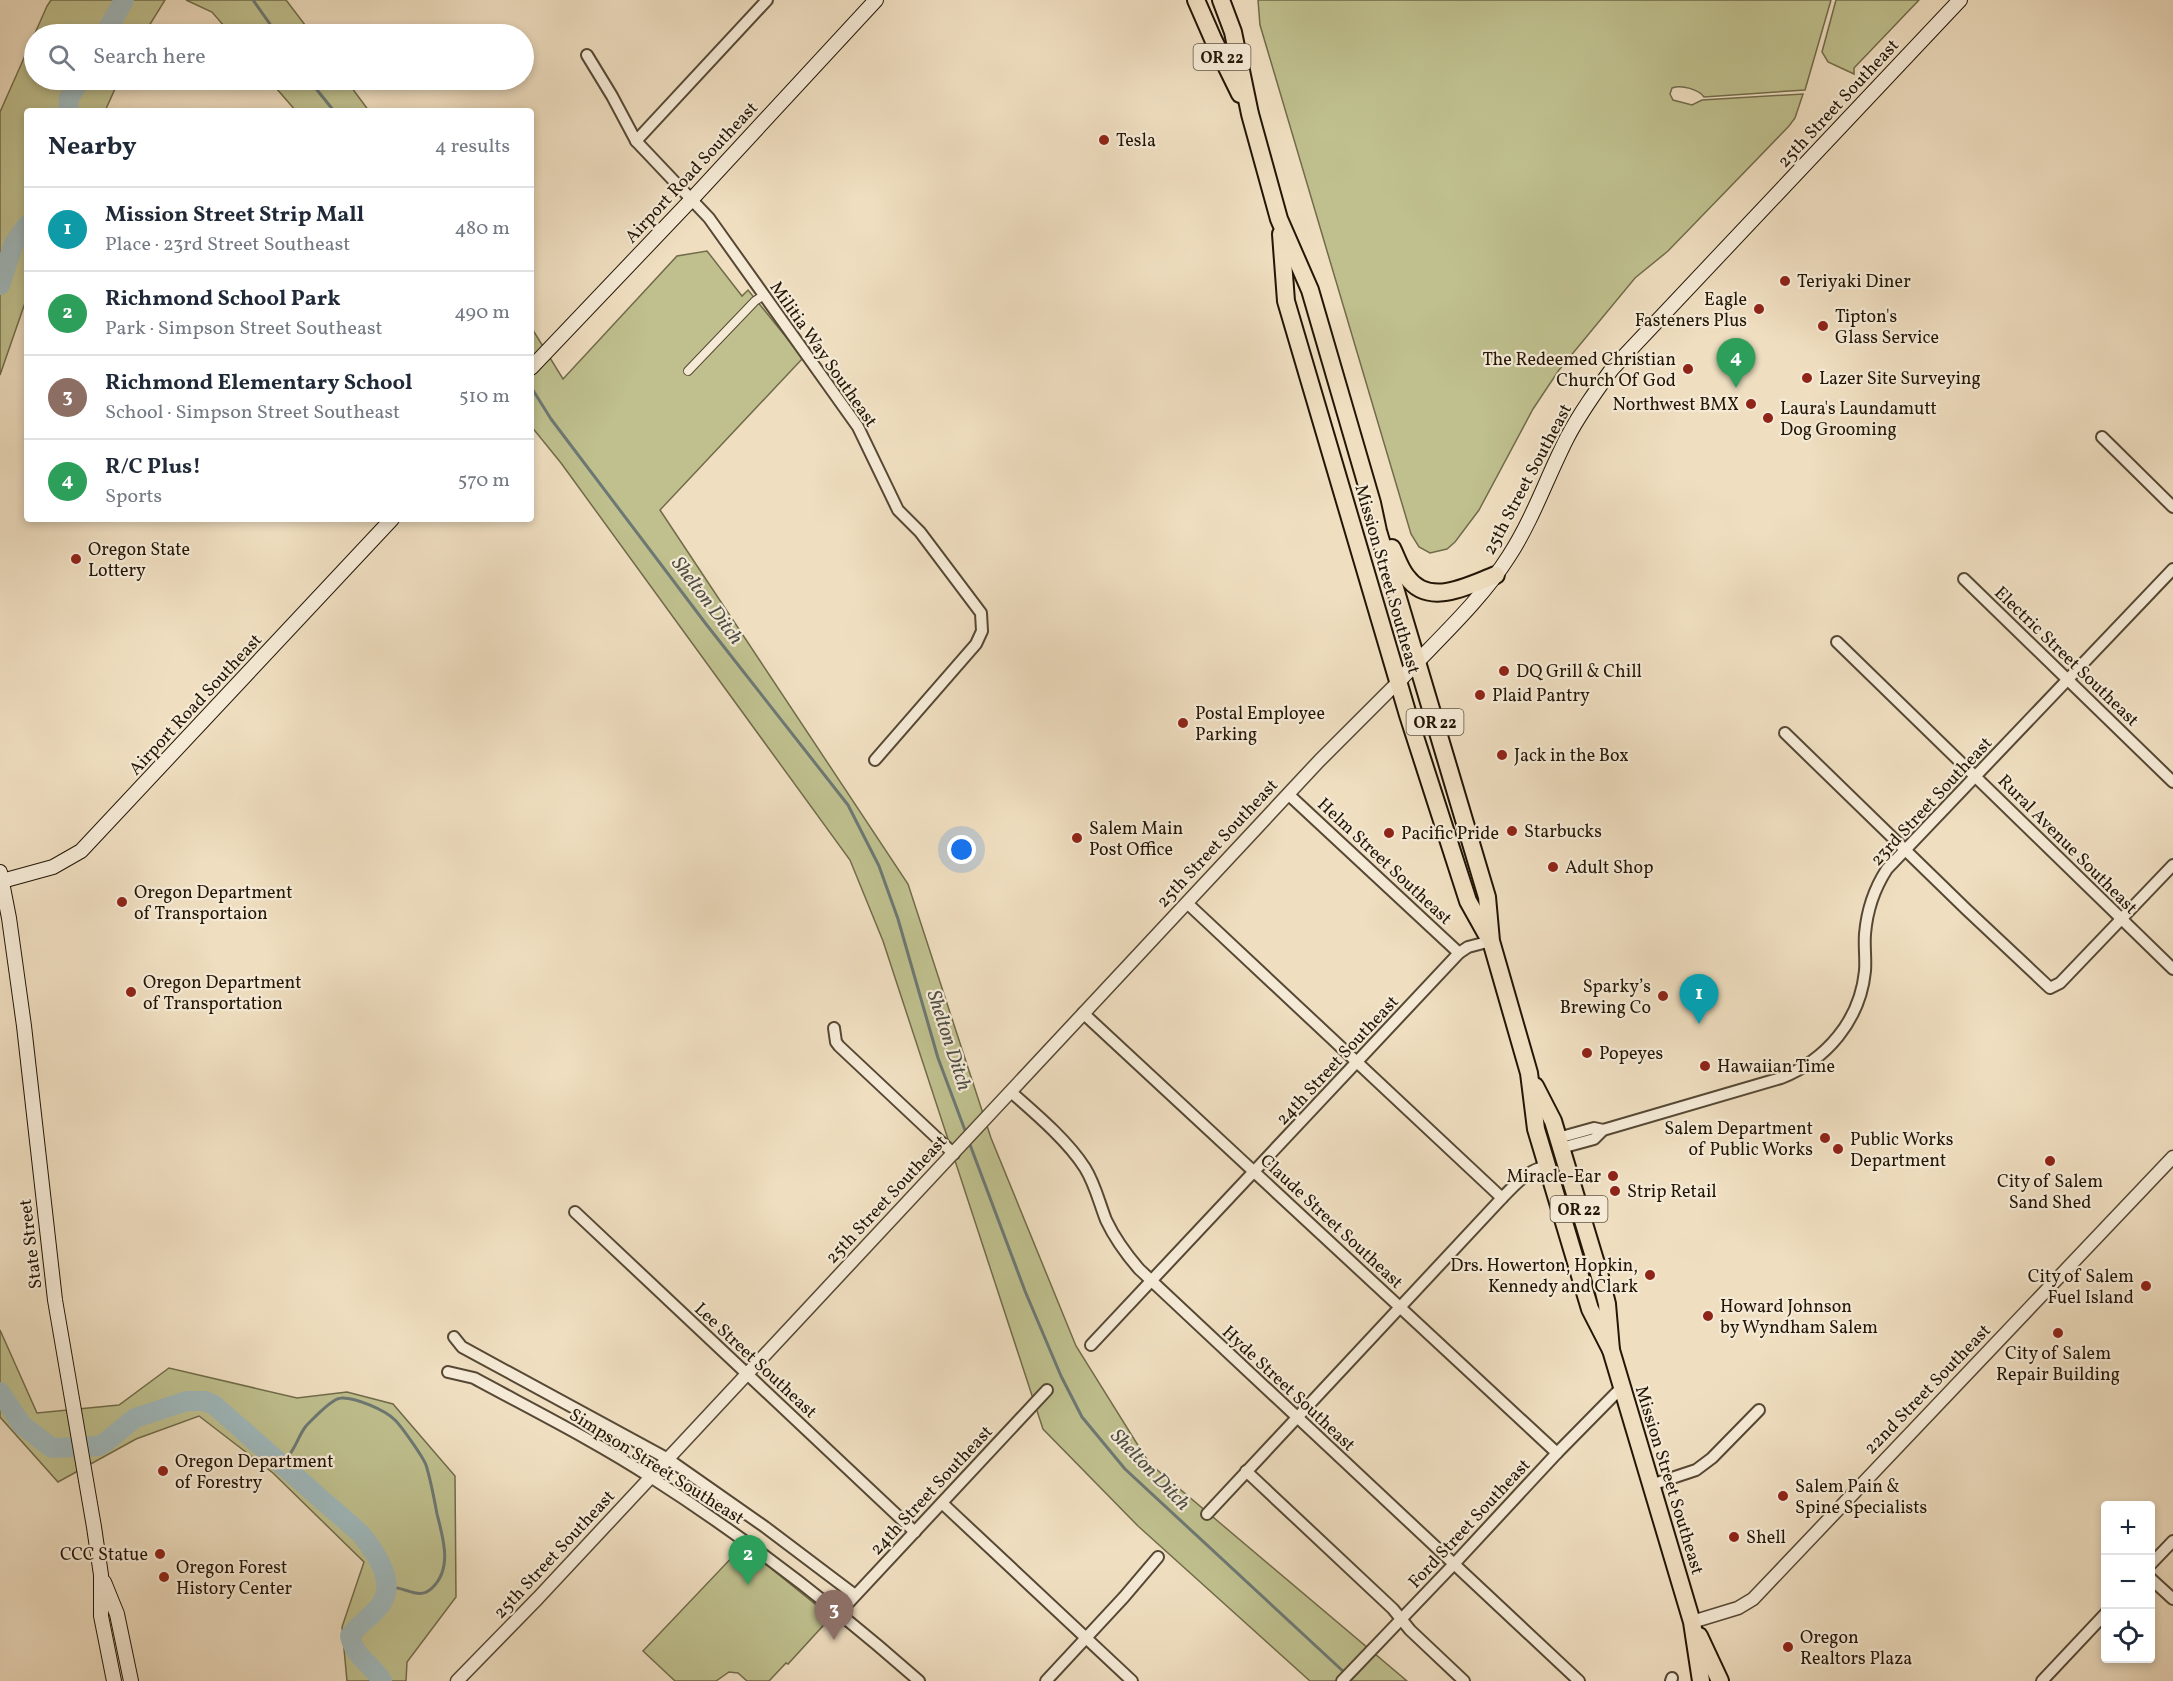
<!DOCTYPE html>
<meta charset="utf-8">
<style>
body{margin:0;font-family:Vollkorn,serif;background:#f6f6f7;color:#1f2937}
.controls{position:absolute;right:18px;bottom:18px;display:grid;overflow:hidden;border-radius:6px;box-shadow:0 3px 9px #0003}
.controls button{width:54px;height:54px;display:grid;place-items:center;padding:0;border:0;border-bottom:2px solid #e0e1e3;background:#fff;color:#1f2937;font:30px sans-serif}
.you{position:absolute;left:962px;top:850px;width:21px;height:21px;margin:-15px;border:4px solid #fff;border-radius:50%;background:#1a73e8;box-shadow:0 0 0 9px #1a73e833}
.badge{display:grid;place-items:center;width:39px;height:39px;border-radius:50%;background:#d93025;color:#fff;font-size:20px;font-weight:700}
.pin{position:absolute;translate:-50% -50px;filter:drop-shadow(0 2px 3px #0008)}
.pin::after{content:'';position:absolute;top:32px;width:21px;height:18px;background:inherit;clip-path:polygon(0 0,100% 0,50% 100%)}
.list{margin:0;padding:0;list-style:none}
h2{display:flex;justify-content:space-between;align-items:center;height:78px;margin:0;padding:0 24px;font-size:26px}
h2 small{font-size:20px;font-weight:400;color:#747a83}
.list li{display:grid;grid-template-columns:39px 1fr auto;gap:18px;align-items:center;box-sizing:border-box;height:84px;padding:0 24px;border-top:2px solid #e0e1e3}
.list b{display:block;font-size:22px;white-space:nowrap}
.list p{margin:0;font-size:20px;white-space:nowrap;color:#747a83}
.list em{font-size:20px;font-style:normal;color:#747a83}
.icon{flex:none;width:33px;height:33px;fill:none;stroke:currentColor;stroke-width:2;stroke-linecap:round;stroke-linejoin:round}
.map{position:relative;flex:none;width:2173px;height:1681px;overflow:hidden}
.search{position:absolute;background:#fff;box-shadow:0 3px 9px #0003;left:24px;top:24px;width:510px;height:66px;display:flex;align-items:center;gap:15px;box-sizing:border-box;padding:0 21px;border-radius:33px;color:#747a83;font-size:22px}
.panel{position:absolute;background:#fff;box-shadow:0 3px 9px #0003;left:24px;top:108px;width:510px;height:414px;border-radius:6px}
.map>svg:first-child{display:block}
.green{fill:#bfc08e;stroke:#716b4a;stroke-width:1.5}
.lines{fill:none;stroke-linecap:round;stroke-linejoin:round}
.stream{stroke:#6d7874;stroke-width:3}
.river{stroke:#9fb9bd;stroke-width:20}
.pedestrian-casing{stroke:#564834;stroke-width:10}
.minor-casing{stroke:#564834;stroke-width:14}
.tertiary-casing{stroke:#564834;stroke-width:15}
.secondary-casing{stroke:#231606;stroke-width:16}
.trunk-casing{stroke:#231606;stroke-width:20}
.pedestrian{stroke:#f5ead6;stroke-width:8}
.minor{stroke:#f5ead6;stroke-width:10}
.tertiary{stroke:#f5ead6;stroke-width:12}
.secondary{stroke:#f5ead6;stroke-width:14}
.trunk{stroke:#efdec0;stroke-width:16}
.poi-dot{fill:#8f2418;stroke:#f5ead6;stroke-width:2}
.labels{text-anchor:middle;stroke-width:4.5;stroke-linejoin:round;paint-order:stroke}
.shield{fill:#f5ead6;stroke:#625644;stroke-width:1.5}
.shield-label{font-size:16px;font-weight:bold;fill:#231606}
.street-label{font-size:18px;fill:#231606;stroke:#f5ead6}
.poi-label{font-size:18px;fill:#231606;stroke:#f5ead6;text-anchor:start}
.water-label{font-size:20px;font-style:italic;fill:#4e4f46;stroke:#f5ead6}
</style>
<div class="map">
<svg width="2173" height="1681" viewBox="0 0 2173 1681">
<rect width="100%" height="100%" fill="#efdec0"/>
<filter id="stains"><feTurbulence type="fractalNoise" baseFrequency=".00333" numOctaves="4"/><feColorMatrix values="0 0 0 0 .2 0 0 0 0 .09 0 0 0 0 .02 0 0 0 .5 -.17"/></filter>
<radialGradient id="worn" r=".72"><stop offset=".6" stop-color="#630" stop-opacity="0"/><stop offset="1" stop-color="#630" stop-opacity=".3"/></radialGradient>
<g class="green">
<polygon points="51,0 165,0 144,34 34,34 34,80 119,80 105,111 27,111 27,297 0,375 0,112 47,6"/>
<polygon points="186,0 286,0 312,34 231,34 212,12"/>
<path d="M1258,0H1831L1805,90L1704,97C1699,90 1682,84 1672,88L1670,94L1673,100L1692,105L1702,100L1803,94L1795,118L1789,126L1668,251L1635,278L1559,370L1533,409L1479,510L1455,542L1447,549L1430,553L1419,547L1411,534L1260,25Z"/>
<polygon points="1836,0 1919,0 1854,68 1854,74 1828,62 1822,52"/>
<polygon points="269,80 346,80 369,111 296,111"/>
<polygon points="707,251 742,296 748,290 803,358 660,510 908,884 991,1138 1076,1346 1149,1463 1407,1681 1310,1681 1138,1526 1043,1429 883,941 850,860 561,463 531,426 531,327 563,379 677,256"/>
<polygon points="0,1330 37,1413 119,1405 169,1368 297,1398 347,1392 393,1404 455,1476 456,1597 407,1662 406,1681 347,1681 342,1627 364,1562 273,1473 199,1416 136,1439 58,1482 0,1417"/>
<polygon points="741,1550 752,1553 831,1617 788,1664 786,1663 769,1681 747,1681 738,1673 729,1672 716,1681 675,1681 643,1651 737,1552"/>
</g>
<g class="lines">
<g class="stream">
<polyline points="253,0 277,34"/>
<polyline points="309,80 334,111"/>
<polyline points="531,387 551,419 706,624 848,805 879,866 898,919 938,1058 966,1133"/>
<polyline points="969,1142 1025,1291 1061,1376 1082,1417 1125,1469 1345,1673"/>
<path d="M280,1462C295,1454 296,1439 306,1426C313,1419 332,1398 341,1398C355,1397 385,1410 395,1420C402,1427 423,1457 426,1465C431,1481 434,1498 437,1514C443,1538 453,1568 432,1588C417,1603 401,1581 385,1590"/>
</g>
<g class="river">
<polyline points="105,34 124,0"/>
<polyline points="68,111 69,98 80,80"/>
<polyline points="0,285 14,243 27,225"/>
<path d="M0,1392L22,1425L52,1448L99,1446L107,1441L135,1418L187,1401H205L214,1405L361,1534C376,1553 400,1586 377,1609C368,1619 358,1625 350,1636C354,1657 372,1664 382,1681"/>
</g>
<g class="pedestrian-casing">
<polyline id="pedestrian" points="688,371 755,301 764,295"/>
</g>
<g class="minor-casing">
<g id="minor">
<polyline points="587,55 612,96 636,141 709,218 858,427 898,510 920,532 981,613 982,631 976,644 875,760"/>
<polyline points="636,141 767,0"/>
<polyline points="2102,437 2173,507"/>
<polyline points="1964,579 2173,782"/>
<polyline points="1837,642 2173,969"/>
<polyline points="1785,733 1967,910 2050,988 2060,983 2173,865"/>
<polyline points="1288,794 1459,953"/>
<polyline points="1187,903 1502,1198"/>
<polyline points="1083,1013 1557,1453"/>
<polyline points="834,1028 836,1042 839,1046 954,1154"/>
<path d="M1011,1092C1035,1113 1068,1141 1085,1168C1095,1184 1099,1202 1106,1220C1115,1239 1126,1254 1139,1269L1579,1681"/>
<polyline points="1558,1138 1594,1128 1603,1130"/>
<path d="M1561,1148L1594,1139L1603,1130L1781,1078C1826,1060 1860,1021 1865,971C1866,959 1864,946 1865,934C1867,910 1874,889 1887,869L2173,569"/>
<polyline points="575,1212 915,1532"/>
<polyline points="454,1337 462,1347 668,1459 765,1527 855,1595"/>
<polyline points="1091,1345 1459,953 1468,947 1491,941"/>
<path d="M448,1372L474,1378C533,1410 595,1441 652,1478C746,1538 835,1607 919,1681"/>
<polyline points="1246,1471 1393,1609 1410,1630 1464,1681"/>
<polyline points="1651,1485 1696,1470 1712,1458 1759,1410"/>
<polyline points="942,1503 1132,1681"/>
<path d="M1207,1514L1502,1198C1516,1184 1527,1170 1547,1166"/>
<polyline points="2150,1565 2173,1541"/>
<polyline points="2150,1578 2173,1599"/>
<polyline points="839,1613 1047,1390"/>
<polyline points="1046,1681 1124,1597 1158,1557"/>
<polyline points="1342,1681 1454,1564 1557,1453 1621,1388"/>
<polyline points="1671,1681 1672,1678"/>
<polyline points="2042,1681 2106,1613"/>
</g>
</g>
<g class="tertiary-casing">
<g id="tertiary">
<polyline points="1692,1622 1738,1608 1753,1599 2173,1157"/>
<polyline points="457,1681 538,1598 1320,760 1397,683"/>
</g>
</g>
<g class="secondary-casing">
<g id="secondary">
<polyline points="531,368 692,199 876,0"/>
<path d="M1397,683C1434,643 1480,602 1509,556C1533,519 1547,477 1567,438C1580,413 1596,391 1612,369L1960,0"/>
<polyline points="0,872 9,918 24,1026 55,1300 94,1527 101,1575 101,1616 114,1681"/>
<polyline points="2,881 53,867 81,851 392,519"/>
<polyline points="104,1582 117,1614 131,1681"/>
</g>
</g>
<g class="trunk-casing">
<g id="trunk">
<polyline points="1196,0 1213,39 1240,94"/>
<polyline points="1221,0 1233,32 1250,114 1279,219 1310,290 1372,503 1378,531 1487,897 1491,941 1529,1073 1536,1129 1590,1309 1611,1350"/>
<polyline points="1281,234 1286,301 1408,715 1468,901 1487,935"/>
<path d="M1392,548C1397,558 1400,569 1407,577C1429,608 1469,585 1496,575"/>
<polyline points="1535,1086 1553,1121 1601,1280 1607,1304 1611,1350 1692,1622 1701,1681"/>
<polyline points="1699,1636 1720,1681"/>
</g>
</g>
<use href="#pedestrian" class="pedestrian"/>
<use href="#minor" class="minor"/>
<use href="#tertiary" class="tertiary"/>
<use href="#secondary" class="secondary"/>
<use href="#trunk" class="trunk"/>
</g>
<g class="poi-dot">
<circle cx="1104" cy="140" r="6"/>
<circle cx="1785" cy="281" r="6"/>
<circle cx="1759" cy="309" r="6"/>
<circle cx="1823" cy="326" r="6"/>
<circle cx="1688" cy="369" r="6"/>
<circle cx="1807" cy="378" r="6"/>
<circle cx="1751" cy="404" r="6"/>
<circle cx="1768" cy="418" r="6"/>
<circle cx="76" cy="559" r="6"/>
<circle cx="1504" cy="671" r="6"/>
<circle cx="1480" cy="695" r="6"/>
<circle cx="1183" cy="723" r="6"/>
<circle cx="1502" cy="755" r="6"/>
<circle cx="1512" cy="831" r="6"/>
<circle cx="1389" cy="833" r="6"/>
<circle cx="1077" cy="838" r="6"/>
<circle cx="1553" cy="867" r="6"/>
<circle cx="122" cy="902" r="6"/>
<circle cx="131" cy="992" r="6"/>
<circle cx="1663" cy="996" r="6"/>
<circle cx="1587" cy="1053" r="6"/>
<circle cx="1705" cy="1066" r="6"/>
<circle cx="1825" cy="1138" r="6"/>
<circle cx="1838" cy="1149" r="6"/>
<circle cx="2050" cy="1161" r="6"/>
<circle cx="1613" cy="1176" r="6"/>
<circle cx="1615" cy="1191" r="6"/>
<circle cx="1650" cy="1275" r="6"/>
<circle cx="2146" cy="1286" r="6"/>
<circle cx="1708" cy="1316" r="6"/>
<circle cx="2058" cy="1333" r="6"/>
<circle cx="163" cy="1471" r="6"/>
<circle cx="1783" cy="1496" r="6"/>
<circle cx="1734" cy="1537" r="6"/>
<circle cx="160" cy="1554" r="6"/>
<circle cx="164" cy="1577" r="6"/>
<circle cx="1788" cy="1647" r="6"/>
</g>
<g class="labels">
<g class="shield">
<rect x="1193.5" y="44" width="57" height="26" rx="4.5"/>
<rect x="1406.5" y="709" width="57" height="26" rx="4.5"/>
<rect x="1550.5" y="1196" width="57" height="26" rx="4.5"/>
</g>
<g class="shield-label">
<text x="1222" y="63">OR 22</text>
<text x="1435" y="728">OR 22</text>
<text x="1579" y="1215">OR 22</text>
</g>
<g class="street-label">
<text transform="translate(1838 103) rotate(-47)" y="6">25th Street Southeast</text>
<text transform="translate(691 172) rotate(-47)" y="6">Airport Road Southeast</text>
<text transform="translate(824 354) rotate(55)" y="6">Militia Way Southeast</text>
<text transform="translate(1527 479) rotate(-62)" y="6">25th Street Southeast</text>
<text transform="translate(1388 579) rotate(74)" y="6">Mission Street Southeast</text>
<text transform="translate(2067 656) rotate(44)" y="6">Electric Street Southeast</text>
<text transform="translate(195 704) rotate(-47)" y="6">Airport Road Southeast</text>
<text transform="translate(1931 801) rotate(-47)" y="6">23rd Street Southeast</text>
<text transform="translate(1217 843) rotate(-47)" y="6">25th Street Southeast</text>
<text transform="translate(2068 844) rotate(45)" y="6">Rural Avenue Southeast</text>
<text transform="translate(1385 861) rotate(43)" y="6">Helm Street Southeast</text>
<text transform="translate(1337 1060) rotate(-47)" y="6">24th Street Southeast</text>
<text transform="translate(886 1199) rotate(-47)" y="6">25th Street Southeast</text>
<text transform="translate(1332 1221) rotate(43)" y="6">Claude Street Southeast</text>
<text transform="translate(30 1244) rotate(-97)" y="6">State Street</text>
<text transform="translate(756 1360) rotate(43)" y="6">Lee Street Southeast</text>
<text transform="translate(1289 1388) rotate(43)" y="6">Hyde Street Southeast</text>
<text transform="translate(1927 1389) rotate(-46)" y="6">22nd Street Southeast</text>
<text transform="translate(657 1466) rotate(32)" y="6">Simpson Street Southeast</text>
<text transform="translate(1670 1480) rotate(73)" y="6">Mission Street Southeast</text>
<text transform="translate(931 1490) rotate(-47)" y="6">24th Street Southeast</text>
<text transform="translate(1469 1523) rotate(-47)" y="6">Ford Street Southeast</text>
<text transform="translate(554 1554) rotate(-47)" y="6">25th Street Southeast</text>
</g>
<g class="poi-label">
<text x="1116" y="146">Tesla</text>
<text x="1797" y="287">Teriyaki Diner</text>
<text x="1747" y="305" text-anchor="end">Eagle<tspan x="1747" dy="21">Fasteners Plus</tspan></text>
<text x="1835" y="322">Tipton's<tspan x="1835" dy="21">Glass Service</tspan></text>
<text x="1676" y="365" text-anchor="end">The Redeemed Christian<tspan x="1676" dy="21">Church Of God</tspan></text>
<text x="1819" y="384">Lazer Site Surveying</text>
<text x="1739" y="410" text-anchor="end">Northwest BMX</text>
<text x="1780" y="414">Laura's Laundamutt<tspan x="1780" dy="21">Dog Grooming</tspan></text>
<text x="88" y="555">Oregon State<tspan x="88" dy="21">Lottery</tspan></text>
<text x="1516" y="677">DQ Grill &amp; Chill</text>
<text x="1492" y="701">Plaid Pantry</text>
<text x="1195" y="719">Postal Employee<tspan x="1195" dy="21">Parking</tspan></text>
<text x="1514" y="761">Jack in the Box</text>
<text x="1089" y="834">Salem Main<tspan x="1089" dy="21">Post Office</tspan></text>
<text x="1524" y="837">Starbucks</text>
<text x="1401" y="839">Pacific Pride</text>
<text x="1565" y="873">Adult Shop</text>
<text x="134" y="898">Oregon Department<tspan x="134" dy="21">of Transportaion</tspan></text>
<text x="143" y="988">Oregon Department<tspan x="143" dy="21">of Transportation</tspan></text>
<text x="1651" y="992" text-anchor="end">Sparky’s<tspan x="1651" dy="21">Brewing Co</tspan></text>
<text x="1599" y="1059">Popeyes</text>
<text x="1717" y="1072">Hawaiian Time</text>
<text x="1813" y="1134" text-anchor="end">Salem Department<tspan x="1813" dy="21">of Public Works</tspan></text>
<text x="1850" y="1145">Public Works<tspan x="1850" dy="21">Department</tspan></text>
<text x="1601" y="1182" text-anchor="end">Miracle-Ear</text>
<text x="2050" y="1187" text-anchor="middle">City of Salem<tspan x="2050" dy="21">Sand Shed</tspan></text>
<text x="1627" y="1197">Strip Retail</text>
<text x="1638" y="1271" text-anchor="end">Drs. Howerton, Hopkin,<tspan x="1638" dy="21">Kennedy and Clark</tspan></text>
<text x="2134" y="1282" text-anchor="end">City of Salem<tspan x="2134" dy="21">Fuel Island</tspan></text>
<text x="1720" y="1312">Howard Johnson<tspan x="1720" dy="21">by Wyndham Salem</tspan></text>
<text x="2058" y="1359" text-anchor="middle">City of Salem<tspan x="2058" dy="21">Repair Building</tspan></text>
<text x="175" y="1467">Oregon Department<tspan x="175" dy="21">of Forestry</tspan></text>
<text x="1795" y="1492">Salem Pain &amp;<tspan x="1795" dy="21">Spine Specialists</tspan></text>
<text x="1746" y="1543">Shell</text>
<text x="148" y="1560" text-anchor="end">CCC Statue</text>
<text x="176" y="1573">Oregon Forest<tspan x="176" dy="21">History Center</tspan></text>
<text x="1800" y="1643">Oregon<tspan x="1800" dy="21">Realtors Plaza</tspan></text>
</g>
<g class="water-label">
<text transform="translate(708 600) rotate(53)" y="7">Shelton Ditch</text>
<text transform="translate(950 1040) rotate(72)" y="7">Shelton Ditch</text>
<text transform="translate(1151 1469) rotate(46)" y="7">Shelton Ditch</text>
</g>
</g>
<rect width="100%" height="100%" filter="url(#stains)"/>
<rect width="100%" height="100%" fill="url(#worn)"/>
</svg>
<div class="controls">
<button>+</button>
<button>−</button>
<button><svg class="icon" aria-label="locate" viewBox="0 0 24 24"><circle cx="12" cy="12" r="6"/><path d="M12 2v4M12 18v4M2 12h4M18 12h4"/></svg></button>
</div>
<div class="you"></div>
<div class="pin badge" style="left:1699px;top:1024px;background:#0f9aa8">1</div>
<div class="pin badge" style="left:748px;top:1585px;background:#2e9e5b">2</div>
<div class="pin badge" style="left:834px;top:1640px;background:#8d6e63">3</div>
<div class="pin badge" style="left:1736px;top:388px;background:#2e9e5b">4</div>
<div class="search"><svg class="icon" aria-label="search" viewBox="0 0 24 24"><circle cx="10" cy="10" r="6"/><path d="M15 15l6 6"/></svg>Search here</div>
<section class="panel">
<h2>Nearby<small>4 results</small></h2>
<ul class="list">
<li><span class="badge" style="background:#0f9aa8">1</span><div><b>Mission Street Strip Mall</b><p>Place · 23rd Street Southeast</p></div><em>480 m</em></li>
<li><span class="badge" style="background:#2e9e5b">2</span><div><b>Richmond School Park</b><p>Park · Simpson Street Southeast</p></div><em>490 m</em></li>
<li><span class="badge" style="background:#8d6e63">3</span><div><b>Richmond Elementary School</b><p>School · Simpson Street Southeast</p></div><em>510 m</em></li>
<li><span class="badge" style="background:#2e9e5b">4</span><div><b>R/C Plus!</b><p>Sports</p></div><em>570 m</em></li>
</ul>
</section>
</div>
